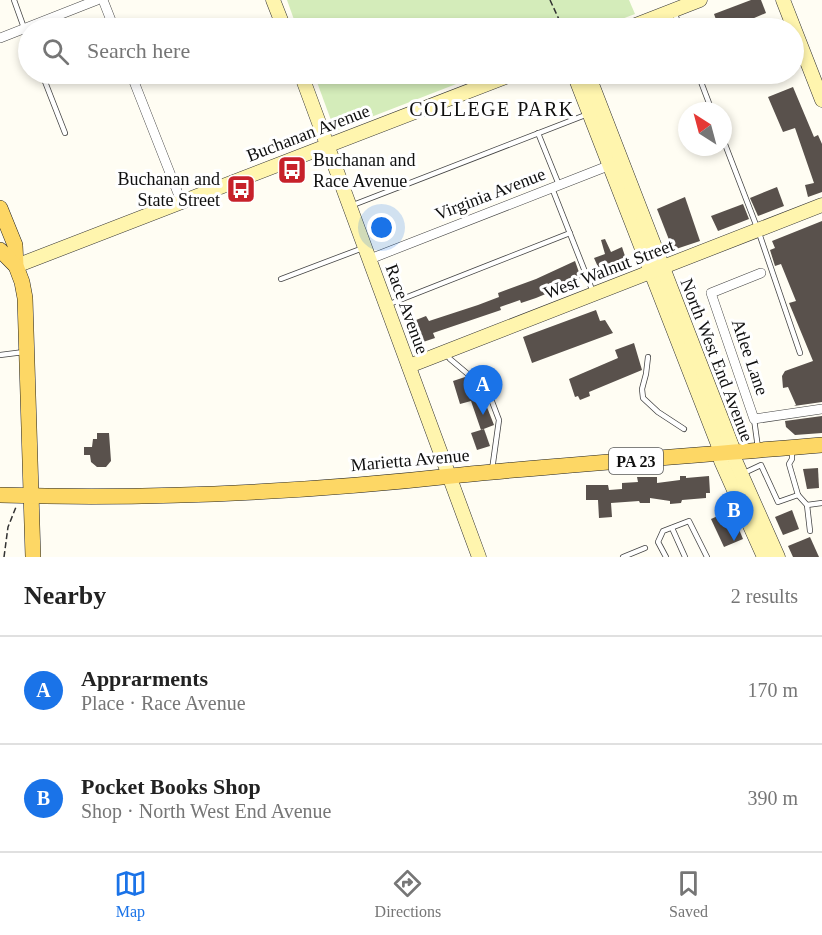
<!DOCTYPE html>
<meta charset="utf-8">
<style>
body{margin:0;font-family:"Times New Roman",serif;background:#f2f2f2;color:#222}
.compass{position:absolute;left:678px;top:102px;width:54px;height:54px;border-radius:50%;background:#fff;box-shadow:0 3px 9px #0003;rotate:324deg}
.you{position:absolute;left:382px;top:228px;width:21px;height:21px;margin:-15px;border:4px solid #fff;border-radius:50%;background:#1a73e8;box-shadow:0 0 0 9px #1a73e833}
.badge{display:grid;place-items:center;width:39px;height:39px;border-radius:50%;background:#1a73e8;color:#fff;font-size:20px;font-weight:700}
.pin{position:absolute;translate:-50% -50px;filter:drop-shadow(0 2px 3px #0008)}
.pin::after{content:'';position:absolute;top:32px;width:21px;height:18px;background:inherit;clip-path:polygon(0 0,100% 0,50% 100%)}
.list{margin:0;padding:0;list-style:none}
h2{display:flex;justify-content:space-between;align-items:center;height:78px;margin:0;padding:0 24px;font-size:26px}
h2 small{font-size:20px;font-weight:400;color:#767676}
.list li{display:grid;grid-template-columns:39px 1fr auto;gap:18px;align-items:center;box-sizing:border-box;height:108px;padding:0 24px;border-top:2px solid #e0e0e0}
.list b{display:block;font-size:22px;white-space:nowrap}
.list p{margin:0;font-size:20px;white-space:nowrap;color:#767676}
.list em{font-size:20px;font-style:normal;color:#767676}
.icon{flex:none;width:33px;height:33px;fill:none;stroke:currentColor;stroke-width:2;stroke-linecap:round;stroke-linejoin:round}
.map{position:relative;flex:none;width:822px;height:557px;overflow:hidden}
.search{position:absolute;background:#fff;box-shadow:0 3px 9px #0003;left:18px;right:18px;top:18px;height:66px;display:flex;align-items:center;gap:15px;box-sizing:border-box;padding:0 21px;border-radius:33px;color:#767676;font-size:22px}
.sheet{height:294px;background:#fff}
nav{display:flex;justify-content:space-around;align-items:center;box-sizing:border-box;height:84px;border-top:2px solid #e0e0e0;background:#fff;font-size:16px;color:#767676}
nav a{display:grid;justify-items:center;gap:3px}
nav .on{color:#1a73e8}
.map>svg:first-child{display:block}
.green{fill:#d4ecba}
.building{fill:#59514c}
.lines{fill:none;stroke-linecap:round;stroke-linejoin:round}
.lane-casing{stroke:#434343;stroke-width:6}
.street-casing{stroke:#434343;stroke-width:10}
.secondary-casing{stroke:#323232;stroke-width:15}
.primary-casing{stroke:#212121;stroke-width:16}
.path{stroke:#323232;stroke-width:1.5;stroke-dasharray:6 3;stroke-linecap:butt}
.lane{stroke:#fff;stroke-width:4.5}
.street{stroke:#fff;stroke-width:9}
.secondary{stroke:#fff5ae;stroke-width:14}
.primary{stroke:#fdd765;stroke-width:15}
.labels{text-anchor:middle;stroke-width:6;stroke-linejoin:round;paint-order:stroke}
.shield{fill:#fff;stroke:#585858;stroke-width:1.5}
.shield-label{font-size:16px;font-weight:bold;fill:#101010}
.street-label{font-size:18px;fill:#101010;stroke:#fff}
.poi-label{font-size:18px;fill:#101010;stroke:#fff;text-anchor:start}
.neighbourhood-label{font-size:20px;letter-spacing:1.5px;fill:#101010;stroke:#fff}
</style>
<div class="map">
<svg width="822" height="557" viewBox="0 0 822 557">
<rect width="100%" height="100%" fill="#fffdf3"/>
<g class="green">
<polygon points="287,0 629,0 635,14 598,28 297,28"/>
<polygon points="314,74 482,74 335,131"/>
</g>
<g class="building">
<polygon points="751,0 761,0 766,13 731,28 719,28 714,14"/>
<polygon points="793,87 814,137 818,135 822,144 822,192 808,197 805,185 814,183 795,128 783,132 768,97"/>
<polygon points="777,187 784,206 758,216 750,198"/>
<polygon points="685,197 700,241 673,250 657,209"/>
<polygon points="743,204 749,219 718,231 711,216"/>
<polygon points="822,221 822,402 794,406 796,405 788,387 783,388 782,376 785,371 813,361 789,303 796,301 781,264 775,266 770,250 775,248 772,241"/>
<polygon points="605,239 611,252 622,247 626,259 615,265 616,268 606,272 604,270 598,267 594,258 605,254 601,240"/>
<polygon points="575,261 581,278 559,284 560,288 536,298 521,303 520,300 500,307 501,310 433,333 435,338 414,345 406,324 426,316 429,321 478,305 499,297 498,293 536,279"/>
<polygon points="596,310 600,321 605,320 613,333 532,363 523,337"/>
<polygon points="634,343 642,370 589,392 590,396 580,400 578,396 575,397 569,379 618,358 615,350"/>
<polygon points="465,377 472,394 481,391 484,394 485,396 483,397 494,425 481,430 471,401 460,404 453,381"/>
<polygon points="822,416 822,433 795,435 786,427 785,421"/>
<polygon points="484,429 490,446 477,450 471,433"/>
<polygon points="97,433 109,433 111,461 106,467 97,467 91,462 90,455 84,455 84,447 92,447 93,439 97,439"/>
<polygon points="818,468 819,488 807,489 803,469"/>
<polygon points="680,476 686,476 686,478 709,476 710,493 706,493 706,498 682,500 681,503 670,504 670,501 650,498 650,503 640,503 639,501 611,503 612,517 599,518 598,500 586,500 586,485 608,485 609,490 622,489 622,483 638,482 637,477 657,477 657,483 680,480"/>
<polygon points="731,510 743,539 724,547 711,519"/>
<polygon points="792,510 799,529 783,535 775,517"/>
<polygon points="810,537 819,557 793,557 788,546"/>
</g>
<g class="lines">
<g class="lane-casing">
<g id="lane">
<polyline points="14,0 28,39"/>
<polyline points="674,11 680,28"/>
<polyline points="42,74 65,133"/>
<polyline points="698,74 712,111"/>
<polyline points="538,133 559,185"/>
<polyline points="723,139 758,230 800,353"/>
<polyline points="552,188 593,292"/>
<polyline points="353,205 588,114"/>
<polyline points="281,279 363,248"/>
<polyline points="387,305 570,233"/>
<polyline points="446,353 450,359 488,391 499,420 492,470"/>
<polyline points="0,355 24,352"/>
<polyline points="648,357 646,374 642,389 643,398 658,412 684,429"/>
<polyline points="754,419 758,448"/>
<polyline points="744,473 761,465 778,502 798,495 789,464 792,459 792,451"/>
<polyline points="798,495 807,505 810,531"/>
<polyline points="807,505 822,503"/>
<polyline points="672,528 685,557"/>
<polyline points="623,557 645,548"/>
<polyline points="666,557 658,542 663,531 689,521 707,557"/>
</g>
</g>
<g class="street-casing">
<g id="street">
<polyline points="103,0 114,28"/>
<polyline points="0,38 97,0"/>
<polyline points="131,74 181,201"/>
<polyline points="370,259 613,164"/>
<polyline points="761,273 711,293 754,419 822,409"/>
</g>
</g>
<g class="secondary-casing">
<g id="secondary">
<polyline points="273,0 284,28"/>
<polyline points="783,0 822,100"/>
<polyline points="628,28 700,0"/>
<polyline points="301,74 479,557"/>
<polyline points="574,74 719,447 721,461 764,557"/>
<polyline points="588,74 732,446 735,460 778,557"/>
<polyline points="16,266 513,74"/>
<polyline points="409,366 822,205"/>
</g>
</g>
<g class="primary-casing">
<g id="primary">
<polyline points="0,208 15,245 16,266 22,282 25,298 33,557"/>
<polyline points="0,250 16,266"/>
<path d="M0,495C154,500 308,492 461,475C581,463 702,455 822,445"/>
</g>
</g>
<g class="path">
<polyline points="550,0 563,28"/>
<polyline points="570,28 574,28"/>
<polyline points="4,557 8,527 16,507"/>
</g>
<use href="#lane" class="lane"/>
<use href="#street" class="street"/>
<use href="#secondary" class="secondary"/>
<use href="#primary" class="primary"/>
</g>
<defs>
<g id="bus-square" transform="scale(1.5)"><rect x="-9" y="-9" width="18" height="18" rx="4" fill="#c7212a" stroke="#fff"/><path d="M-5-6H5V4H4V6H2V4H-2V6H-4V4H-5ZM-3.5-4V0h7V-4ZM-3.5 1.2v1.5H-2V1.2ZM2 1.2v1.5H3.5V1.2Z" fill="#fff"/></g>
</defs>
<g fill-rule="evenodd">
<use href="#bus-square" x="292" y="170"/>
<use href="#bus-square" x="241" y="189"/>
</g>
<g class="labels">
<rect class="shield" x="609" y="448" width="54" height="26" rx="4.5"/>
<g class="shield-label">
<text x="636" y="467">PA 23</text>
</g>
<g class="street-label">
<text transform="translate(308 133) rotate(-21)" y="6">Buchanan Avenue</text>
<text transform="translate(490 194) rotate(-21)" y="6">Virginia Avenue</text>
<text transform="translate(609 269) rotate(-21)" y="6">West Walnut Street</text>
<text transform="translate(407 309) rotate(70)" y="6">Race Avenue</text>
<text transform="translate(750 357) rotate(71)" y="6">Atlee Lane</text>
<text transform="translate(717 360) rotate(69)" y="6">North West End Avenue</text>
<text transform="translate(410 460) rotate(-5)" y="6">Marietta Avenue</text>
</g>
<g class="poi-label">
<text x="313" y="166">Buchanan and<tspan x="313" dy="21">Race Avenue</tspan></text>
<text x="220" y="185" text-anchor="end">Buchanan and<tspan x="220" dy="21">State Street</tspan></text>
</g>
<g class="neighbourhood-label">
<text x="492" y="116">COLLEGE PARK</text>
</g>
</g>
</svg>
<svg class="compass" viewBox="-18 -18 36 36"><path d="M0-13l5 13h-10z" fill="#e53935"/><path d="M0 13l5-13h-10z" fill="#767676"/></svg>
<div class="you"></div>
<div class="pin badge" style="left:483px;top:415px">A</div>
<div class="pin badge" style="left:734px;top:541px">B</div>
<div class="search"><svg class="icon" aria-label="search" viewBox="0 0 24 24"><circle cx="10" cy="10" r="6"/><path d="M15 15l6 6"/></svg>Search here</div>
</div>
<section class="sheet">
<h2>Nearby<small>2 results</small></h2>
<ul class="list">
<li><span class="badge">A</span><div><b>Apprarments</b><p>Place · Race Avenue</p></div><em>170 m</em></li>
<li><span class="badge">B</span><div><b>Pocket Books Shop</b><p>Shop · North West End Avenue</p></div><em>390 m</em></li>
</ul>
</section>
<nav>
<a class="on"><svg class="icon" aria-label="map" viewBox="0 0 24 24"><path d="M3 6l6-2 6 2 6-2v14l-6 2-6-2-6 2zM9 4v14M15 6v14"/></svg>Map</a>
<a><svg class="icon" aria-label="directions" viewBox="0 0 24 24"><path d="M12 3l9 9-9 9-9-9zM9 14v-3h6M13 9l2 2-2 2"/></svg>Directions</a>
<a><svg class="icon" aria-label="saved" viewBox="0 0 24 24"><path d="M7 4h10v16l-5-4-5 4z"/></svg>Saved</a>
</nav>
